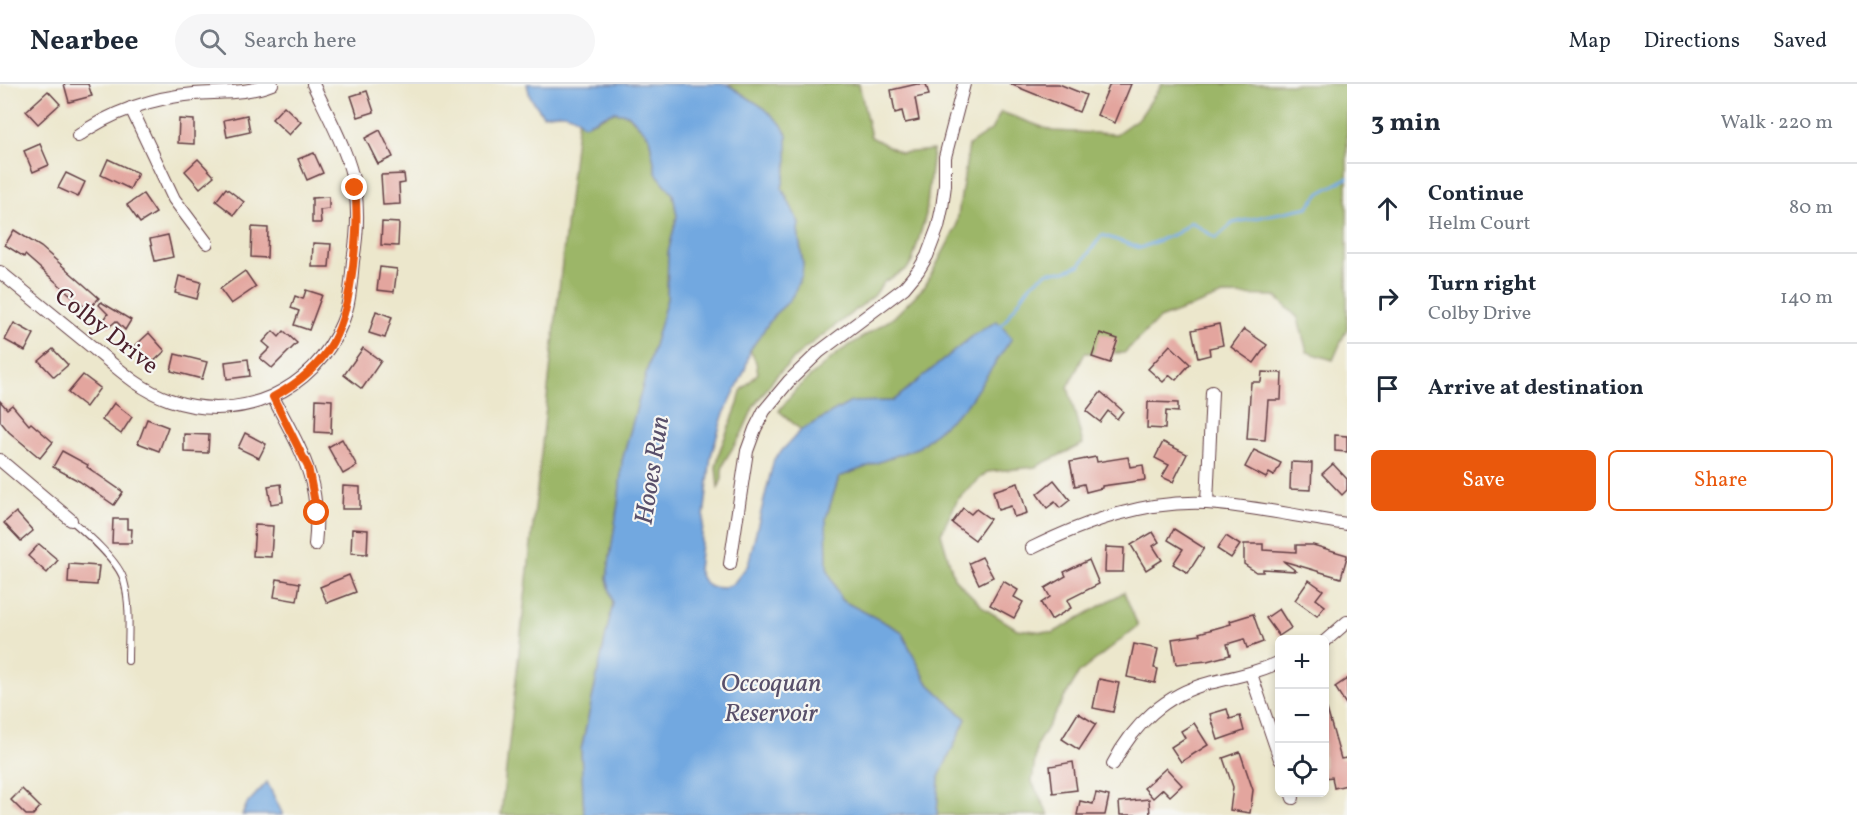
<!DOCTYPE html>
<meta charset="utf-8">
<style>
body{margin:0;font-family:Vollkorn,serif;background:#f6f6f7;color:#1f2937}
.controls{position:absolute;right:18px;bottom:18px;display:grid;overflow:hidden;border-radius:9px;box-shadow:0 3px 9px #0003}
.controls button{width:54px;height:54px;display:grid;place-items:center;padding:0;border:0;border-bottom:2px solid #e0e1e3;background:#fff;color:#1f2937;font:30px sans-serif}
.stop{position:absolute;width:18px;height:18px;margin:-14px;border:4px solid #ea580c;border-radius:50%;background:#fff}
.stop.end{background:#ea580c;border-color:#fff;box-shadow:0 2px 6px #0008}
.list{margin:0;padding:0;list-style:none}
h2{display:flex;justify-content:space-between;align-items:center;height:78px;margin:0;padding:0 24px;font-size:26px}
h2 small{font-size:20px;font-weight:400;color:#747a83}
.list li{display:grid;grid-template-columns:39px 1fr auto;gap:18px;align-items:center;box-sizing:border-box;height:90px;padding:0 24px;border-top:2px solid #e0e1e3}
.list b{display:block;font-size:22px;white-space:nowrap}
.list p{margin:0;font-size:20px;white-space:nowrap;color:#747a83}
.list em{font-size:20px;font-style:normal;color:#747a83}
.actions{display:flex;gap:12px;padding:18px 24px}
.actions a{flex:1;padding:14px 0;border:2px solid #ea580c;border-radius:9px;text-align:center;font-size:21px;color:#ea580c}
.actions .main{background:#ea580c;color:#fff}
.icon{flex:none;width:33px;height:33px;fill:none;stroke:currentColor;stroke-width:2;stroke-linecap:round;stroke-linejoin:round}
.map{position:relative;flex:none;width:1347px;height:731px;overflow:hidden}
header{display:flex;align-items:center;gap:36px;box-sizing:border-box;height:84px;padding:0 30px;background:#fff;border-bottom:2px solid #e0e1e3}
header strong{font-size:28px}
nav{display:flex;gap:33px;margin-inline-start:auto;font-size:21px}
.search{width:420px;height:54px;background:#f6f6f7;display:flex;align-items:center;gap:15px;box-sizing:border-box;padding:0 21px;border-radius:33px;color:#747a83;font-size:22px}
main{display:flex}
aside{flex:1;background:#fff}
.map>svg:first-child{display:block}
.forest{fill:#9cb667;stroke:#736a49;stroke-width:1.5}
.water{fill:#72a8e0;stroke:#5e6486;stroke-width:1.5}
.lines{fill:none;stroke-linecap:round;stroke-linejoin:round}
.stream{stroke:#72a8e0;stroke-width:3}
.building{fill:#e3a59e}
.service-casing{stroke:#623d43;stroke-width:8}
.minor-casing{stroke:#623d43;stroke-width:14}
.service{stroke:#fff;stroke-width:6}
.minor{stroke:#fff;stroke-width:12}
.route{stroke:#ea580c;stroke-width:8}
.labels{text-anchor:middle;stroke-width:4.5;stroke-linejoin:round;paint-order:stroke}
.street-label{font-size:24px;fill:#4a1f2b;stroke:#f6f6f2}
.water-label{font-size:26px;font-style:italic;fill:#584f6a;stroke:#f6f6f2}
</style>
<header>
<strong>Nearbee</strong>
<div class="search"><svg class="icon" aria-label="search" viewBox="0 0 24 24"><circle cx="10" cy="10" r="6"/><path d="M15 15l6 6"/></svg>Search here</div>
<nav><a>Map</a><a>Directions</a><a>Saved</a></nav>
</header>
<main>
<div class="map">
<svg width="1347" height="731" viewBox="0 0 1347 731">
<rect width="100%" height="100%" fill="#f6f6f2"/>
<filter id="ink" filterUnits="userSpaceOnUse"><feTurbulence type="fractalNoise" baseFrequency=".0167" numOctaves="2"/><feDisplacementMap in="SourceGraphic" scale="12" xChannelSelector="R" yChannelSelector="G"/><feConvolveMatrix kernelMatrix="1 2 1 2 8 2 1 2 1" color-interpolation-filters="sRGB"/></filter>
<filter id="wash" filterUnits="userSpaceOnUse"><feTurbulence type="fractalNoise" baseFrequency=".008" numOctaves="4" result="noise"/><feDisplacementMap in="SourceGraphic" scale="24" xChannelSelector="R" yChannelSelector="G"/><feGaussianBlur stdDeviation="1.35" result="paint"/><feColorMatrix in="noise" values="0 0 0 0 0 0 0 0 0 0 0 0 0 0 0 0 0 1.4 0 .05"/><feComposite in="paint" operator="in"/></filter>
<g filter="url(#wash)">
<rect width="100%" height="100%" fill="#ece7cc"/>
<g class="forest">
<polygon points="727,0 859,0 871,53 901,69 933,66 926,130 912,178 907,185 884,198 874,212 803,266 776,292 754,322 741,351 725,376 722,386 722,395 718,404 716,383 720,366 738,320 741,307 758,289 756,278 750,266 775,230 786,220 803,181 798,146 799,139 782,104 787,80 787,51 781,40 764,24"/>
<polygon points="1162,0 1347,0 1347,244 1333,276 1307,268 1298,234 1275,212 1223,211 1159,235 1124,269 1085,269 1068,303 1083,360 1035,383 987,388 958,415 941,449 954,494 985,525 1017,545 1053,549 1124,508 1138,542 1079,589 1037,660 1032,698 1049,731 937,731 939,693 966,635 927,598 901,547 841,516 827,484 826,434 839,393 919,363 967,321 975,250 893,317 851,318 801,346 779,327 796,305 839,268 893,234 925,202 956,144 969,61 991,46 1001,28 1053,47 1116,50 1140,33"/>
<path d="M614,28L627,30L649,52L656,89L673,110L677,132L668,169L667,215L622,377L619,413L607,494L613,519L581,666L584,731H501L578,34L582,40C592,41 604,31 614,28Z"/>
</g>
<g class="water">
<path d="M527,0H727L764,24L781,40L787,51V80L782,104L799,139L798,146L803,181L802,191L793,211L786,220L775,230L750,266L745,286L723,332L711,372L698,486L702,495L710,503L723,504L733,500L748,481L774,375L801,346L851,318L893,317L975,250L997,237L1012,254L967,321L919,363L839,393L826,434L827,484L841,516L901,547L927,598L966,635L939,693L937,731H584L581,666L613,519L607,494L619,413L622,377L667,215L668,169L677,132L673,110L656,89L649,52L628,30L614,28L605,31L587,40H582C572,26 558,28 543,31L530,13Z"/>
<polygon points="267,698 283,731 242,731 247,720"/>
</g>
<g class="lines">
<polyline class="stream" points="1000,244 1031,200 1048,188 1065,187 1080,181 1102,151 1140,164 1177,149 1191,138 1216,154 1233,139 1308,123 1320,109 1347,94"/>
</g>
<g id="blocks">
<g class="building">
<polygon points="64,0 88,0 92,12 69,18"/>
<polygon points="917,0 926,0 929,11 915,14 919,36 905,39 902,27 895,29 891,6"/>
<polygon points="1010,0 1059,0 1086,11 1079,28"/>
<polygon points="1110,0 1131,0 1115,39 1097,31"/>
<polygon points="48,7 60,20 38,40 26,27"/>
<polygon points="367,7 374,28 358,33 351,12"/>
<polygon points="284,22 301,38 289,51 272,35"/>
<polygon points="247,31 250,48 227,53 224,36"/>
<polygon points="179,35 194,36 194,60 178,59"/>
<polygon points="380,46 393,73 378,80 365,54"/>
<polygon points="40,60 49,81 33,88 24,67"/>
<polygon points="314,69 323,89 307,96 298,75"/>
<polygon points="108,75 138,89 130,105 101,91"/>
<polygon points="198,75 214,92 200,104 185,87"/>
<polygon points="66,89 85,98 78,113 58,104"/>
<polygon points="404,90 405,99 399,100 400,120 383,121 381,91"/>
<polygon points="226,104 244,118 234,131 216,117"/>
<polygon points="143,110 156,129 140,139 127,121"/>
<polygon points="329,113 329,125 320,126 321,139 312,139 312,114"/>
<polygon points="382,138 399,139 398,162 381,161"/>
<polygon points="252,143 268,144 267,174 251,173"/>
<polygon points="14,146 41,163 99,214 88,226 25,171 24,173 5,161"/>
<polygon points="168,151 173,173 155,177 150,155"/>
<polygon points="313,159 331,160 329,183 312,183"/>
<polygon points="380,183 397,185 394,208 377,206"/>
<polygon points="245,187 256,203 231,220 220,205"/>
<polygon points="179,192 201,198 197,215 175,209"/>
<polygon points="306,206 322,211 309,246 294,241 299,227 291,224 295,212 303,215"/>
<polygon points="101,218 131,236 125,246 116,237 109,243 102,239 108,230 99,221"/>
<polygon points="376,227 392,233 385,254 369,249"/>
<polygon points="14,239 34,250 25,267 5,256"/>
<polygon points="1219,240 1223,261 1209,264 1210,271 1198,274 1192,246"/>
<polygon points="1244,245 1267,261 1254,279 1231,263"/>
<polygon points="273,247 279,253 284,247 297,259 272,284 260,274 270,264 263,258"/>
<polygon points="149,249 165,267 152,279 136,261"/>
<polygon points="1100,249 1118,255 1110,279 1092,273"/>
<polygon points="1170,261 1190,280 1176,296 1170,291 1163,298 1148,285"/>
<polygon points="363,264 381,277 362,305 344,291"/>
<polygon points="53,265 68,281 54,293 39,277"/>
<polygon points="175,270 207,278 202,295 171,287"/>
<polygon points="248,275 250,292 227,295 225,278"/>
<polygon points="1262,288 1282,289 1281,316 1268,316 1265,356 1247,355 1251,298 1261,298"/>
<polygon points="83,291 100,304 86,323 68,309"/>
<polygon points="1101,308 1123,327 1117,335 1108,327 1100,338 1086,327"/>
<polygon points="316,315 332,316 331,349 315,348"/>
<polygon points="0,317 7,325 12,321 29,341 31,339 53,358 40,374 9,348 0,337"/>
<polygon points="1148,318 1178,319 1178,328 1166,327 1165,345 1147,344"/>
<polygon points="114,319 132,333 121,350 102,336"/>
<polygon points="147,335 168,343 159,367 138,359"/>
<polygon points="245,349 266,360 259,374 238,364"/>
<polygon points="184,350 209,351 208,369 184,368"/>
<polygon points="1335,351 1347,352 1347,368 1335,367"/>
<polygon points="342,355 357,382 343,390 328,363"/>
<polygon points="1163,358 1187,370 1173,398 1162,393 1169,381 1155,374"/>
<polygon points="1254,366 1281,379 1274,392 1269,389 1266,394 1245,383"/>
<polygon points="62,367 88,381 87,383 123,408 114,421 79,397 53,383"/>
<polygon points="1096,373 1097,378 1128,373 1130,383 1143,381 1145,396 1102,402 1102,404 1086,408 1084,400 1075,402 1070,378"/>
<polygon points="1291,378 1312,379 1311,406 1290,405"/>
<polygon points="1333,380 1347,395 1347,406 1342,411 1322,390"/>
<polygon points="1054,396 1070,416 1060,424 1055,418 1047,424 1037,410"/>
<polygon points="1018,399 1027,429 1014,433 1011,422 998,426 993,407"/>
<polygon points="281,400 283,418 271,420 268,402"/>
<polygon points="343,402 360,403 360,425 342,425"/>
<polygon points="963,424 971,430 976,425 990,435 975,456 952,439"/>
<polygon points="16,428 33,447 21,457 4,439"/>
<polygon points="113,435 127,435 127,445 132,445 131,459 112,459"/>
<polygon points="255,441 273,442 271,473 253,472"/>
<polygon points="352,445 368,446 367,470 351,469"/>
<polygon points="1174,445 1204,464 1188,489 1173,480 1183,465 1168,456"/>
<polygon points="1153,448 1159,458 1153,462 1162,476 1146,486 1131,461"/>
<polygon points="1226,452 1240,461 1231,474 1217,465"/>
<polygon points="39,460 58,476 47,489 28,472"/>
<polygon points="1244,460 1263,460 1263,466 1296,468 1296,461 1313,461 1347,471 1347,473 1341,494 1283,477 1296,487 1263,485 1263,488 1256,488 1244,480"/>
<polygon points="1106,463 1124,464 1123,488 1105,488"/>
<polygon points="982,473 993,493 979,500 969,479"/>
<polygon points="1089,476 1099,500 1067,516 1071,524 1051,536 1041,519 1050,513 1045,504 1066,492 1064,488"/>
<polygon points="69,480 99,482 97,501 68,499"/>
<polygon points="349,491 356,508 327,519 320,503"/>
<polygon points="277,495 300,499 297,517 274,513"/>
<polygon points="1309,496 1323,506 1316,515 1325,522 1317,532 1295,516"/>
<polygon points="1003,497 1018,506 1014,513 1023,518 1014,534 990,521"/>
<polygon points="1279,525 1291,544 1279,552 1266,534"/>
<polygon points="1253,530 1263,558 1247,564 1244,555 1227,560 1230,571 1207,577 1176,580 1172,555 1200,551 1199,549 1231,540 1230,537"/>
<polygon points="1134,560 1158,565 1154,584 1158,585 1155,599 1127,593"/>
<polygon points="1099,595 1119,599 1113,628 1093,624"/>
<polygon points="1347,595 1347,622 1335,603"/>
<polygon points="1227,625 1230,635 1240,632 1244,647 1218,656 1210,630"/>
<polygon points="1324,625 1327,625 1341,675 1347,674 1347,701 1334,704 1332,693 1324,694"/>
<polygon points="1078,629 1096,640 1079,666 1062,655"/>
<polygon points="1194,639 1208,661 1181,678 1171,663 1185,654 1181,647"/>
<polygon points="1240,668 1253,706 1250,729 1230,726 1233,703 1223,674"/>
<polygon points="1073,678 1077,706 1053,709 1050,682"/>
<polygon points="1166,684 1182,701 1170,712 1163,705 1153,714 1144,704"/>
<polygon points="22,705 40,723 33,731 26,731 11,716"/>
<polygon points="1096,709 1109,712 1105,731 1077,731 1080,717 1093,720"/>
<polygon points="1149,715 1150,731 1120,731 1119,718"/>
</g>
</g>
</g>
<g filter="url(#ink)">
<use href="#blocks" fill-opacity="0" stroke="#623d43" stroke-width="1.5"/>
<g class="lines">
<g class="service-casing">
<path id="service" d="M71,436C86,449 120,478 124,497C131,522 128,551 128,577"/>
</g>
<g class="minor-casing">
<g id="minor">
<polyline points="131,24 174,115 207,159"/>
<path d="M78,52C110,28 155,13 194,10C221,8 247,10 272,0"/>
<path d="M0,188C31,213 61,238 92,263C116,283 140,306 170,316C239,340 314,308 342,239C350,220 351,198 353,177C357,153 359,129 355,105C349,68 329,34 313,0"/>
<path d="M273,313C301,367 322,397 315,461"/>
<polyline points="0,376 71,436"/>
<polyline points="1207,419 1212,308"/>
<path d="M1032,464C1087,437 1145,416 1207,419C1252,422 1302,433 1347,440"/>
<polyline points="730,480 747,367 755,345 764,327 789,297 819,268 904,204 918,187 927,172 938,143 942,124 945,101 945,73 964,0"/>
<polyline points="1324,558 1347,538"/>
<polyline points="1251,590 1280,675"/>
<path d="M1113,680C1133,641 1166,610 1209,599C1234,593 1256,589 1280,578"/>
<polyline points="1291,708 1293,714"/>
</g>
</g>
<use href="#service" class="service"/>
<use href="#minor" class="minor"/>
</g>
</g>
<g class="lines" filter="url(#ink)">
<path class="route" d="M317,429L308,383L273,313C332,281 345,245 353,182C356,155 358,131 355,104"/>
</g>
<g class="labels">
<g class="street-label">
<text transform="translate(107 246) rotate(38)" y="8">Colby Drive</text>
</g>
<g class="water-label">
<text transform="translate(651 386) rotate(-81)" y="9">Hooes Run</text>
<text x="771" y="607">Occoquan<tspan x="771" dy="30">Reservoir</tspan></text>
</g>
</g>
</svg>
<div class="controls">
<button>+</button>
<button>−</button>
<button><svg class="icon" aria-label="locate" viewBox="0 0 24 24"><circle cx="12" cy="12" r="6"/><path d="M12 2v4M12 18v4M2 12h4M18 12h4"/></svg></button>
</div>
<div class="stop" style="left:317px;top:429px"></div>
<div class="stop end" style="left:355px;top:104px"></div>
</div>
<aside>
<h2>3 min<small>Walk · 220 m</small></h2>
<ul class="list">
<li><svg class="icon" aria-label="ahead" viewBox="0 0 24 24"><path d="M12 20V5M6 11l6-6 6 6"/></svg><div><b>Continue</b><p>Helm Court</p></div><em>80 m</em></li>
<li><svg class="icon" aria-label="right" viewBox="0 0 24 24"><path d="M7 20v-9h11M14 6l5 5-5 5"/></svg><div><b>Turn right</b><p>Colby Drive</p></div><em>140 m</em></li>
<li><svg class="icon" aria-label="arrive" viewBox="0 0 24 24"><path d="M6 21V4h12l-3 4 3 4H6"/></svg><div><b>Arrive at destination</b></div></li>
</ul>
<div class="actions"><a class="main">Save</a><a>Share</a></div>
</aside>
</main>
